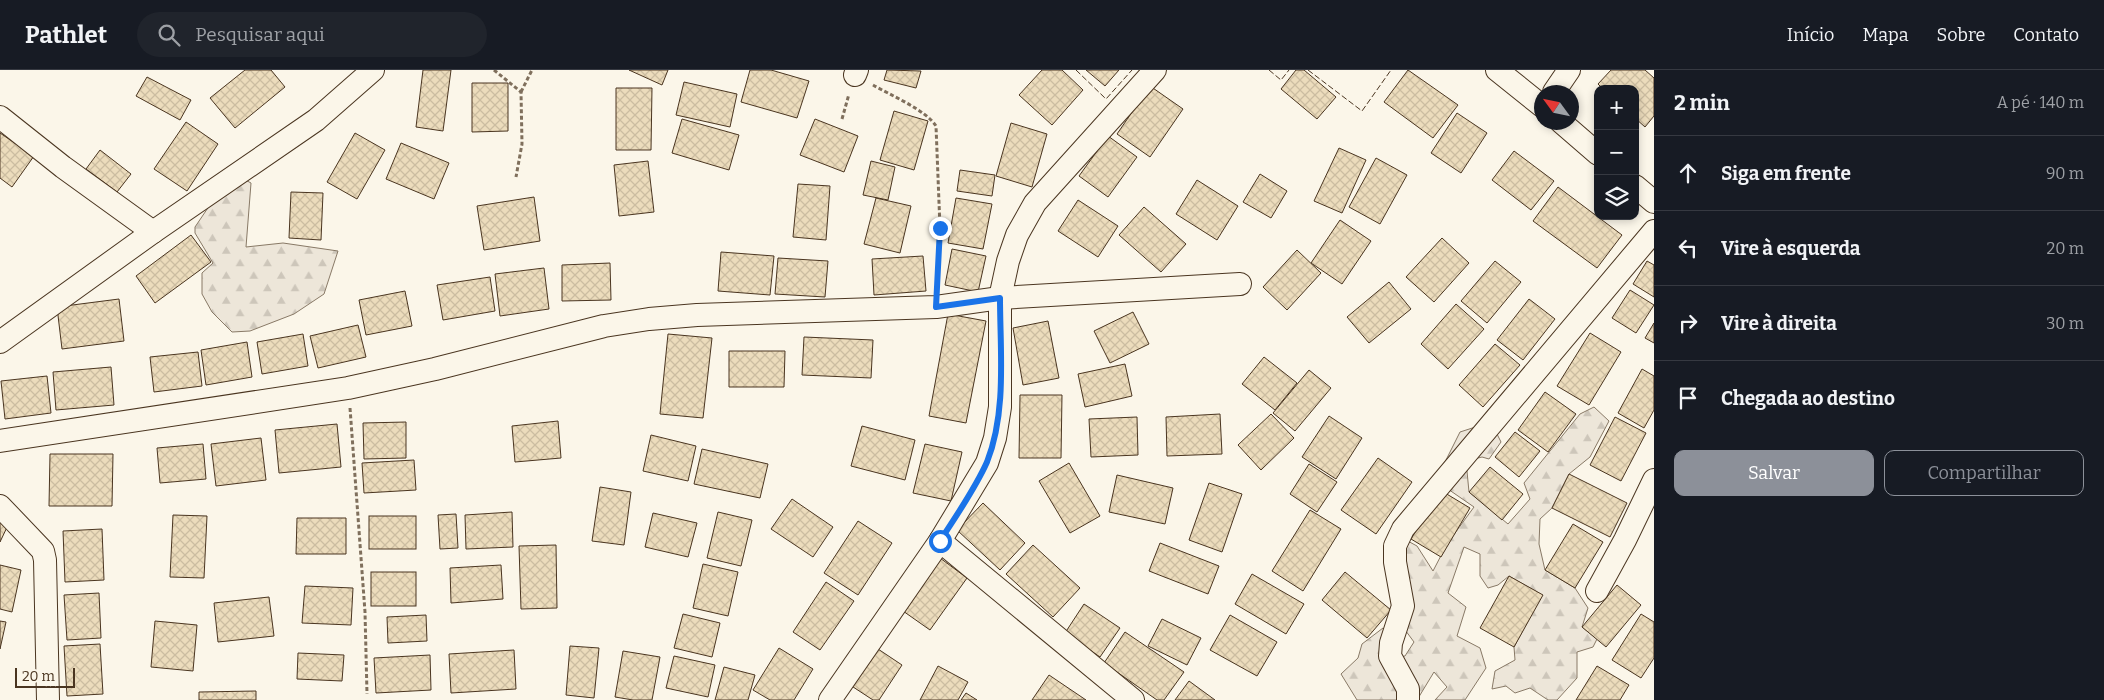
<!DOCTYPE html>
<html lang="pt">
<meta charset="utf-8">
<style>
body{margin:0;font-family:Bitter,serif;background:#20242c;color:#f1f3f6}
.controls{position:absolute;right:15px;top:15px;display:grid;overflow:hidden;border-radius:10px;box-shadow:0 2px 8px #0003}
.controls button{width:45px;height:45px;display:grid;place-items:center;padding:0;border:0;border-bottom:1px solid #363941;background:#171b24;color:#f1f3f6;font:25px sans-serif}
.compass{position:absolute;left:1534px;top:15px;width:45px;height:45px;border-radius:50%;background:#171b24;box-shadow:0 2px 8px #0003;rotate:303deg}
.scale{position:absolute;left:15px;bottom:12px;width:60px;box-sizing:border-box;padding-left:5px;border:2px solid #4a3520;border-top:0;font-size:14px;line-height:18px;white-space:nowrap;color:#4a3520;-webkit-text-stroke:4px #fbf6e9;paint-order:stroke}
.stop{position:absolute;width:15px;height:15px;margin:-11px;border:4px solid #1a73e8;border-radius:50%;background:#fff}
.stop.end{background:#1a73e8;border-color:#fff;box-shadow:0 1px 5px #0008}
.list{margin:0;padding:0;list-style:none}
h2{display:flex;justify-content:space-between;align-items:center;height:65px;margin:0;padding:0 20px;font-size:21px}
h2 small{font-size:16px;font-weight:400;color:#9ea1a6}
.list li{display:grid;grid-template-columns:32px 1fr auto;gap:15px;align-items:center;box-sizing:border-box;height:75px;padding:0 20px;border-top:1px solid #363941}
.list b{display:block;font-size:19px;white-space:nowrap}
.list em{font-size:16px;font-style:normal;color:#9ea1a6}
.actions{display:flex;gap:10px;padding:15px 20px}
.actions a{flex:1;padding:11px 0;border:1px solid #8c9099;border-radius:10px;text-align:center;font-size:18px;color:#8c9099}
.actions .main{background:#8c9099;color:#fff}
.icon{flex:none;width:28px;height:28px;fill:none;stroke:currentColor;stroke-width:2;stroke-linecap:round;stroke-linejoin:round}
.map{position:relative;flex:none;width:1654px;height:630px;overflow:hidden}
header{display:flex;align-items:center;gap:30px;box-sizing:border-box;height:70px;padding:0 25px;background:#171b24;border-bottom:1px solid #363941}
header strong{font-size:24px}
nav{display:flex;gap:28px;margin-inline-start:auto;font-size:18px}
.search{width:350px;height:45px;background:#20242c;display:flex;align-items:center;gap:12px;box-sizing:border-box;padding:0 18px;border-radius:28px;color:#9ea1a6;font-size:19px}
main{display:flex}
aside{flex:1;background:#171b24}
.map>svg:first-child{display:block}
.forest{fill:url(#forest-firs);stroke:#887966}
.building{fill:url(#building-cross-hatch);stroke:#4a3520}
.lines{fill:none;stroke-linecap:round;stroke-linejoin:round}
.minor-casing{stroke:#4a3520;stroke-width:24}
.path{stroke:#7f6f5c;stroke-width:3;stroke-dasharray:4 2.5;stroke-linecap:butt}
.minor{stroke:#fbf6e9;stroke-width:22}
.fence{stroke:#4a3520;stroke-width:1;stroke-dasharray:6 2.5;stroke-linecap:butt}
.route{stroke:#1a73e8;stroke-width:6}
</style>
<header>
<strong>Pathlet</strong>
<div class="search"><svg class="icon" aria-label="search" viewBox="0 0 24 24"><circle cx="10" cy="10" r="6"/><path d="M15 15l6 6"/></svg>Pesquisar aqui</div>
<nav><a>Início</a><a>Mapa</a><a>Sobre</a><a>Contato</a></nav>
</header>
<main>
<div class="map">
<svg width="1654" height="630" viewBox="0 0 1654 630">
<defs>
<pattern id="forest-firs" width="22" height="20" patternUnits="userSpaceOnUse" patternTransform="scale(1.25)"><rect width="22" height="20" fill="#ede6d9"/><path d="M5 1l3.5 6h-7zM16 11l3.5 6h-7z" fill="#cdc6ba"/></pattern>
<pattern id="building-cross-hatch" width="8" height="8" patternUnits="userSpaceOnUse" patternTransform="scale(1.25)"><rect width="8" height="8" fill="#ecdcbc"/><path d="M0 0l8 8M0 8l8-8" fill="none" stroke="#ccbda1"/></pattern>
</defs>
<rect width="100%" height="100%" fill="#fbf6e9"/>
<g class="forest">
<polygon points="240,107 251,113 246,177 283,173 338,181 324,224 294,244 250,261 232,262 212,242 202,224 202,203 213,193 195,163 195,157 220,120"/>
<polygon points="1594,337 1609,351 1590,387 1569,404 1552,438 1540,449 1539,474 1545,500 1575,518 1588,538 1582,557 1597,569 1593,577 1577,582 1577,608 1557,630 1548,630 1530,618 1515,623 1506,616 1492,619 1495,601 1515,590 1514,577 1542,525 1509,506 1498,515 1488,518 1480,506 1480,484 1464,477 1448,523 1466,537 1457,566 1480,578 1486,598 1465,630 1435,630 1447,617 1434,602 1417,630 1357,630 1341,604 1358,588 1362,574 1383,558 1388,566 1389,589 1405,586 1414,572 1397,549 1404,469 1417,476 1433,501 1447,474 1474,437 1445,417 1443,396 1460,362 1491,352 1501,372 1489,389 1482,387 1466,391 1469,422 1508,454 1530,429 1524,413 1580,344"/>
</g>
<g class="building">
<polygon points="245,0 271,0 285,17 235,58 210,28"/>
<polygon points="423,0 451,0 443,61 416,57"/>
<polygon points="629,0 668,0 662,15"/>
<polygon points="750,0 771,0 809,11 797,48 741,32"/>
<polygon points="887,0 921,1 916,18 884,10"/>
<polygon points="1042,0 1062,0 1083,20 1052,55 1019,25"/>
<polygon points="1086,0 1119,0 1105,16"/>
<polygon points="1296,0 1304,0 1336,27 1317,49 1281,19"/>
<polygon points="1408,0 1458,35 1433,68 1384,32"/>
<polygon points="1611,0 1645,0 1654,8 1654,46 1645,57 1635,48 1635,19 1603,19 1598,14"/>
<polygon points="147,7 191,30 180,50 136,26"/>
<polygon points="684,12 737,24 730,57 676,45"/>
<polygon points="472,13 508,13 508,61 472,62"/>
<polygon points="1150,16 1183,39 1150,87 1117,64"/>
<polygon points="616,18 652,18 651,80 616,80"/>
<polygon points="894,41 928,51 914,100 880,90"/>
<polygon points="1457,43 1487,63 1461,103 1431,83"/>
<polygon points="682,49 739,65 729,100 672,83"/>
<polygon points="815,49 858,66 844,102 800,85"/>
<polygon points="186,52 218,74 187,121 154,99"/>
<polygon points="1011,53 1047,64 1032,117 996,106"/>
<polygon points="0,63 34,86 12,117 0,108"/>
<polygon points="355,63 385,80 357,129 327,112"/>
<polygon points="1108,66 1137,87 1108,127 1079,106"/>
<polygon points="401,73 449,93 434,129 386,109"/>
<polygon points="1339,78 1366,90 1342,143 1314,131"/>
<polygon points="100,80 131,104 117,122 86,99"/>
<polygon points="1514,81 1554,111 1531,140 1492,110"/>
<polygon points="1376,88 1407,105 1380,154 1349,137"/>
<polygon points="648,91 654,142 619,146 614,95"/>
<polygon points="871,91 895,97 888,130 863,125"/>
<polygon points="960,100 995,105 992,126 957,121"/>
<polygon points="1260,104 1287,121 1271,148 1243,132"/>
<polygon points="1197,110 1238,136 1217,170 1176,144"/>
<polygon points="798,114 830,116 826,170 793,167"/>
<polygon points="1558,117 1622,165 1597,198 1533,151"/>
<polygon points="291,122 323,123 321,170 289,168"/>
<polygon points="534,127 540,171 484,180 477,136"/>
<polygon points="876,128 911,136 900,183 864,174"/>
<polygon points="956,128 992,134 983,179 948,173"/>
<polygon points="1078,130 1118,156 1098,187 1058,161"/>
<polygon points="1144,137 1186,174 1161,202 1119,165"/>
<polygon points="1340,150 1371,171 1342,214 1311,193"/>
<polygon points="191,165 211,192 155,233 136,206"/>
<polygon points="1442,168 1469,193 1434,232 1406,207"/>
<polygon points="952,179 986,186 978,222 945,215"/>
<polygon points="1297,180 1321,203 1287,240 1263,217"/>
<polygon points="721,182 774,186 770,225 718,221"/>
<polygon points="923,186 926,221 874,225 872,189"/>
<polygon points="778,188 828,191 825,227 775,224"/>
<polygon points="1495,191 1521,212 1487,253 1461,231"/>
<polygon points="1647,191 1654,195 1654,227 1633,214"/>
<polygon points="610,193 611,230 562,231 562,195"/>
<polygon points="544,198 549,239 500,246 495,204"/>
<polygon points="490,207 495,241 443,250 437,215"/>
<polygon points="1389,212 1411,239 1369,273 1347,247"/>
<polygon points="1630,220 1654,235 1636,263 1612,248"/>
<polygon points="405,221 412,256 366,265 359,230"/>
<polygon points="119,229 124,271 62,279 57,237"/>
<polygon points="1529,229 1555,249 1523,290 1497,270"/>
<polygon points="1456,234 1484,259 1448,299 1421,274"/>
<polygon points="1133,242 1149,274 1110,293 1094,261"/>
<polygon points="948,244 986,251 966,353 929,346"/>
<polygon points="1048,251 1059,308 1023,315 1013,258"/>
<polygon points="1654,253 1654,273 1645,268"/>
<polygon points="358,255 366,287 318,298 310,266"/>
<polygon points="1590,263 1621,282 1589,335 1557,316"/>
<polygon points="303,264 308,296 262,304 257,272"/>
<polygon points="668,264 712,268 703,348 660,344"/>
<polygon points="804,267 873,270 871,308 802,305"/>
<polygon points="247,272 252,307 206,315 201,280"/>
<polygon points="1495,274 1520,295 1483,337 1459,315"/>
<polygon points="729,281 785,281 784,317 729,317"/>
<polygon points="198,282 202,316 154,322 150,287"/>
<polygon points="1264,287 1297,313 1275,340 1242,314"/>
<polygon points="1125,294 1132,326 1085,337 1078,304"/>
<polygon points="111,297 114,335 56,340 53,302"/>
<polygon points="1642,299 1654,306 1654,340 1644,358 1618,343"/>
<polygon points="1309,300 1331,318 1295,361 1273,343"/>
<polygon points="47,306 51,343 5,349 1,311"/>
<polygon points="1545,322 1576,344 1548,382 1518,360"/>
<polygon points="1020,325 1062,325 1061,388 1019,388"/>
<polygon points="1220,344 1222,384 1167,386 1166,347"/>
<polygon points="1271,344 1294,368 1261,400 1238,375"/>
<polygon points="1329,346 1362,368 1336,409 1302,387"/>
<polygon points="1137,347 1138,385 1091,387 1089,349"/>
<polygon points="1615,347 1646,363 1621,411 1590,395"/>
<polygon points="558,351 561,388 515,392 512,356"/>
<polygon points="406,352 406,388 364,389 363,353"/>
<polygon points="337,354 341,397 279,403 275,360"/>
<polygon points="862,356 915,370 905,410 851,396"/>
<polygon points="1515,362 1540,381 1519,407 1495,387"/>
<polygon points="651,365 696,376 688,411 643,401"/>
<polygon points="261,368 266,410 216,416 211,374"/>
<polygon points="203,374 206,409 160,413 157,378"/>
<polygon points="925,374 962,382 951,431 913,423"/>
<polygon points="702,379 768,394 760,428 694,414"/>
<polygon points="50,384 113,384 112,436 49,436"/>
<polygon points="1378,388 1412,412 1376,464 1341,440"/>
<polygon points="414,390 416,420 364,423 362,393"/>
<polygon points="1069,393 1100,446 1070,463 1039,411"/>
<polygon points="1309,394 1337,412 1317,442 1290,424"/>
<polygon points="1490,397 1523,424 1502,450 1469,422"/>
<polygon points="1569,404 1627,433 1610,467 1552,438"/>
<polygon points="1117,405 1173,418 1165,454 1109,442"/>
<polygon points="1209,413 1242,424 1222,482 1189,470"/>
<polygon points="600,417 631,422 624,475 592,471"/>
<polygon points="1440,420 1470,438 1441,487 1411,469"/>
<polygon points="792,429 833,457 813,487 771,459"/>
<polygon points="983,433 1025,473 1000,500 957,460"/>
<polygon points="1310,440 1341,459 1303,521 1272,501"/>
<polygon points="512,442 513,477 466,479 465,445"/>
<polygon points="718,442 752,450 741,496 707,488"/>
<polygon points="653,443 697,453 688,487 645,477"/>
<polygon points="456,444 458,478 440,479 438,445"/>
<polygon points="173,445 207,446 204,508 170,507"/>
<rect x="369" y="446" width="47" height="33"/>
<polygon points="297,448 346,448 346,484 296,484"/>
<polygon points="0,449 9,453 0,472"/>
<polygon points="858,451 892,473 858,525 824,503"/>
<polygon points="1573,454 1603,472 1575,518 1545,500"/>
<polygon points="102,459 104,510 65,512 63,461"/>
<polygon points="1160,473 1219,496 1208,524 1149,501"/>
<polygon points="556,475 557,538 521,539 519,476"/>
<polygon points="1033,475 1080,518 1053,547 1006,504"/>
<polygon points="940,488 967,508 930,560 903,541"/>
<polygon points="703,494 738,502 728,546 693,538"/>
<polygon points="0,495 21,500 12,542 0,539"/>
<polygon points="501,495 503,529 451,533 450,498"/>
<rect x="371" y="502" width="45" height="34"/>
<polygon points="1345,502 1391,540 1367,568 1322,530"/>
<polygon points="1252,504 1304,534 1286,564 1235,534"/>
<polygon points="1509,506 1543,525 1514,577 1480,558"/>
<polygon points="826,512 854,531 820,580 793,562"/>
<polygon points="1617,515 1641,535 1606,577 1582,557"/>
<polygon points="305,516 353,518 351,555 302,553"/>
<polygon points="99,523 101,568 67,570 64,525"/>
<polygon points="269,527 274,566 218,572 214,533"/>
<polygon points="1084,534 1120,558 1100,587 1065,563"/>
<polygon points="683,544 720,553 712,587 674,578"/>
<polygon points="1641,544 1654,552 1654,588 1641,608 1612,590"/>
<polygon points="426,545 427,571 388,573 387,547"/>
<polygon points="1230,545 1277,572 1257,606 1210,580"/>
<polygon points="1162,549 1201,568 1187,595 1148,576"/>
<polygon points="0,551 6,552 0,579"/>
<polygon points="155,551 197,555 193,601 151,597"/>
<polygon points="1125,562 1184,602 1164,630 1157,630 1104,593"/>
<polygon points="100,574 103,624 67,626 64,576"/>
<polygon points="872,575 902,595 879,630 873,630 847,613"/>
<polygon points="570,576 599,578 594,628 566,625"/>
<polygon points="779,578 813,599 794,630 770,630 753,620"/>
<polygon points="514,580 516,619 451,623 449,584"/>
<polygon points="623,581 660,587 652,630 633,630 615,627"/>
<polygon points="298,583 344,585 342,611 297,609"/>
<polygon points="430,585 431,620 376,623 374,588"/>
<polygon points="674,586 715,595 708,627 666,618"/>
<polygon points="938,596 968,612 958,630 920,630"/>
<polygon points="1597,596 1629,615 1620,630 1576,630"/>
<polygon points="724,597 755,605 748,630 715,630"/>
<polygon points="1049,605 1086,630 1032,630"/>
<polygon points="1189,611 1215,630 1175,630"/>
<polygon points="256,621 256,630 199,630 199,622"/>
<polygon points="966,623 977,630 961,630"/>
</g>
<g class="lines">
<g class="minor-casing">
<g id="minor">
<polyline points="1497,0 1542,36"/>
<polyline points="855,5 857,0"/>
<polyline points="1554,22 1569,0"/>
<polyline points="0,47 63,97 153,162"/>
<polyline points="1561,52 1598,84"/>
<polyline points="1635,116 1654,132"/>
<polyline points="0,272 153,162 316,50 373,0"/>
<polyline points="0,371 348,318 435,299 604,256 649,249 697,245 936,237 1000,228 1240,214"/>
<polyline points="0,436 43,481 45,490 48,630"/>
<polyline points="940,471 1133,630"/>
<polyline points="1597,521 1625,470 1654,410"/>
<polyline points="830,630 940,471 987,393 995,368 1000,337 1000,228 1008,191 1017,165 1035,133 1155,0"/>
<polyline points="1408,630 1408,619 1390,586 1391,573 1403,536 1395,492 1395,476 1403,459 1654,161"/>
</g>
</g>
<g class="path">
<polyline points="494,0 521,22 522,74 516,107"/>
<path d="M873,15C890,25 926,40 936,56L940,158L937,216"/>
<polyline points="521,22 532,0"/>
<polyline points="842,49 849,24"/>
<polyline points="350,338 365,542 367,624"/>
</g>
<use href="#minor" class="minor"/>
<g class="fence">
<polyline points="1076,0 1106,29 1132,0"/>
<polyline points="1269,0 1281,10 1289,0"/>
<polyline points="1308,0 1362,41 1391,0"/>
</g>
</g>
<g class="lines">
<path class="route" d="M940,158L936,237L1000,228C1000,280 1007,342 987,392C975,419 956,446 940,471"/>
</g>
</svg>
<div class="controls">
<button>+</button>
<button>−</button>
<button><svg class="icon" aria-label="layers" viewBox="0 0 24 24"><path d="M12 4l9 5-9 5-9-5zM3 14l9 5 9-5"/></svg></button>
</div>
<svg class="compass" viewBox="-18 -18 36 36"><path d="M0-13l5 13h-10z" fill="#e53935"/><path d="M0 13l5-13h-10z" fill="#9ea1a6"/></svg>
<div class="scale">20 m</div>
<div class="stop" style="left:940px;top:471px"></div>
<div class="stop end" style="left:940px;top:158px"></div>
</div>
<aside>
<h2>2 min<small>A pé · 140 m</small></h2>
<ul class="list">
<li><svg class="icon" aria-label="ahead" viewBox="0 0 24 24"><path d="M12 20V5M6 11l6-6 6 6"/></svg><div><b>Siga em frente</b></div><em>90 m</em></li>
<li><svg class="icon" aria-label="left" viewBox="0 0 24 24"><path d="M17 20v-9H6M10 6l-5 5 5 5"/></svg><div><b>Vire à esquerda</b></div><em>20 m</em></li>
<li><svg class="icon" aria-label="right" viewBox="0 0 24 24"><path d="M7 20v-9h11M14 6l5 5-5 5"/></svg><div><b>Vire à direita</b></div><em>30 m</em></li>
<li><svg class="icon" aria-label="arrive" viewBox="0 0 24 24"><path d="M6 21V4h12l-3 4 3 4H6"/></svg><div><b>Chegada ao destino</b></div></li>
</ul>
<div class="actions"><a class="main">Salvar</a><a>Compartilhar</a></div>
</aside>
</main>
